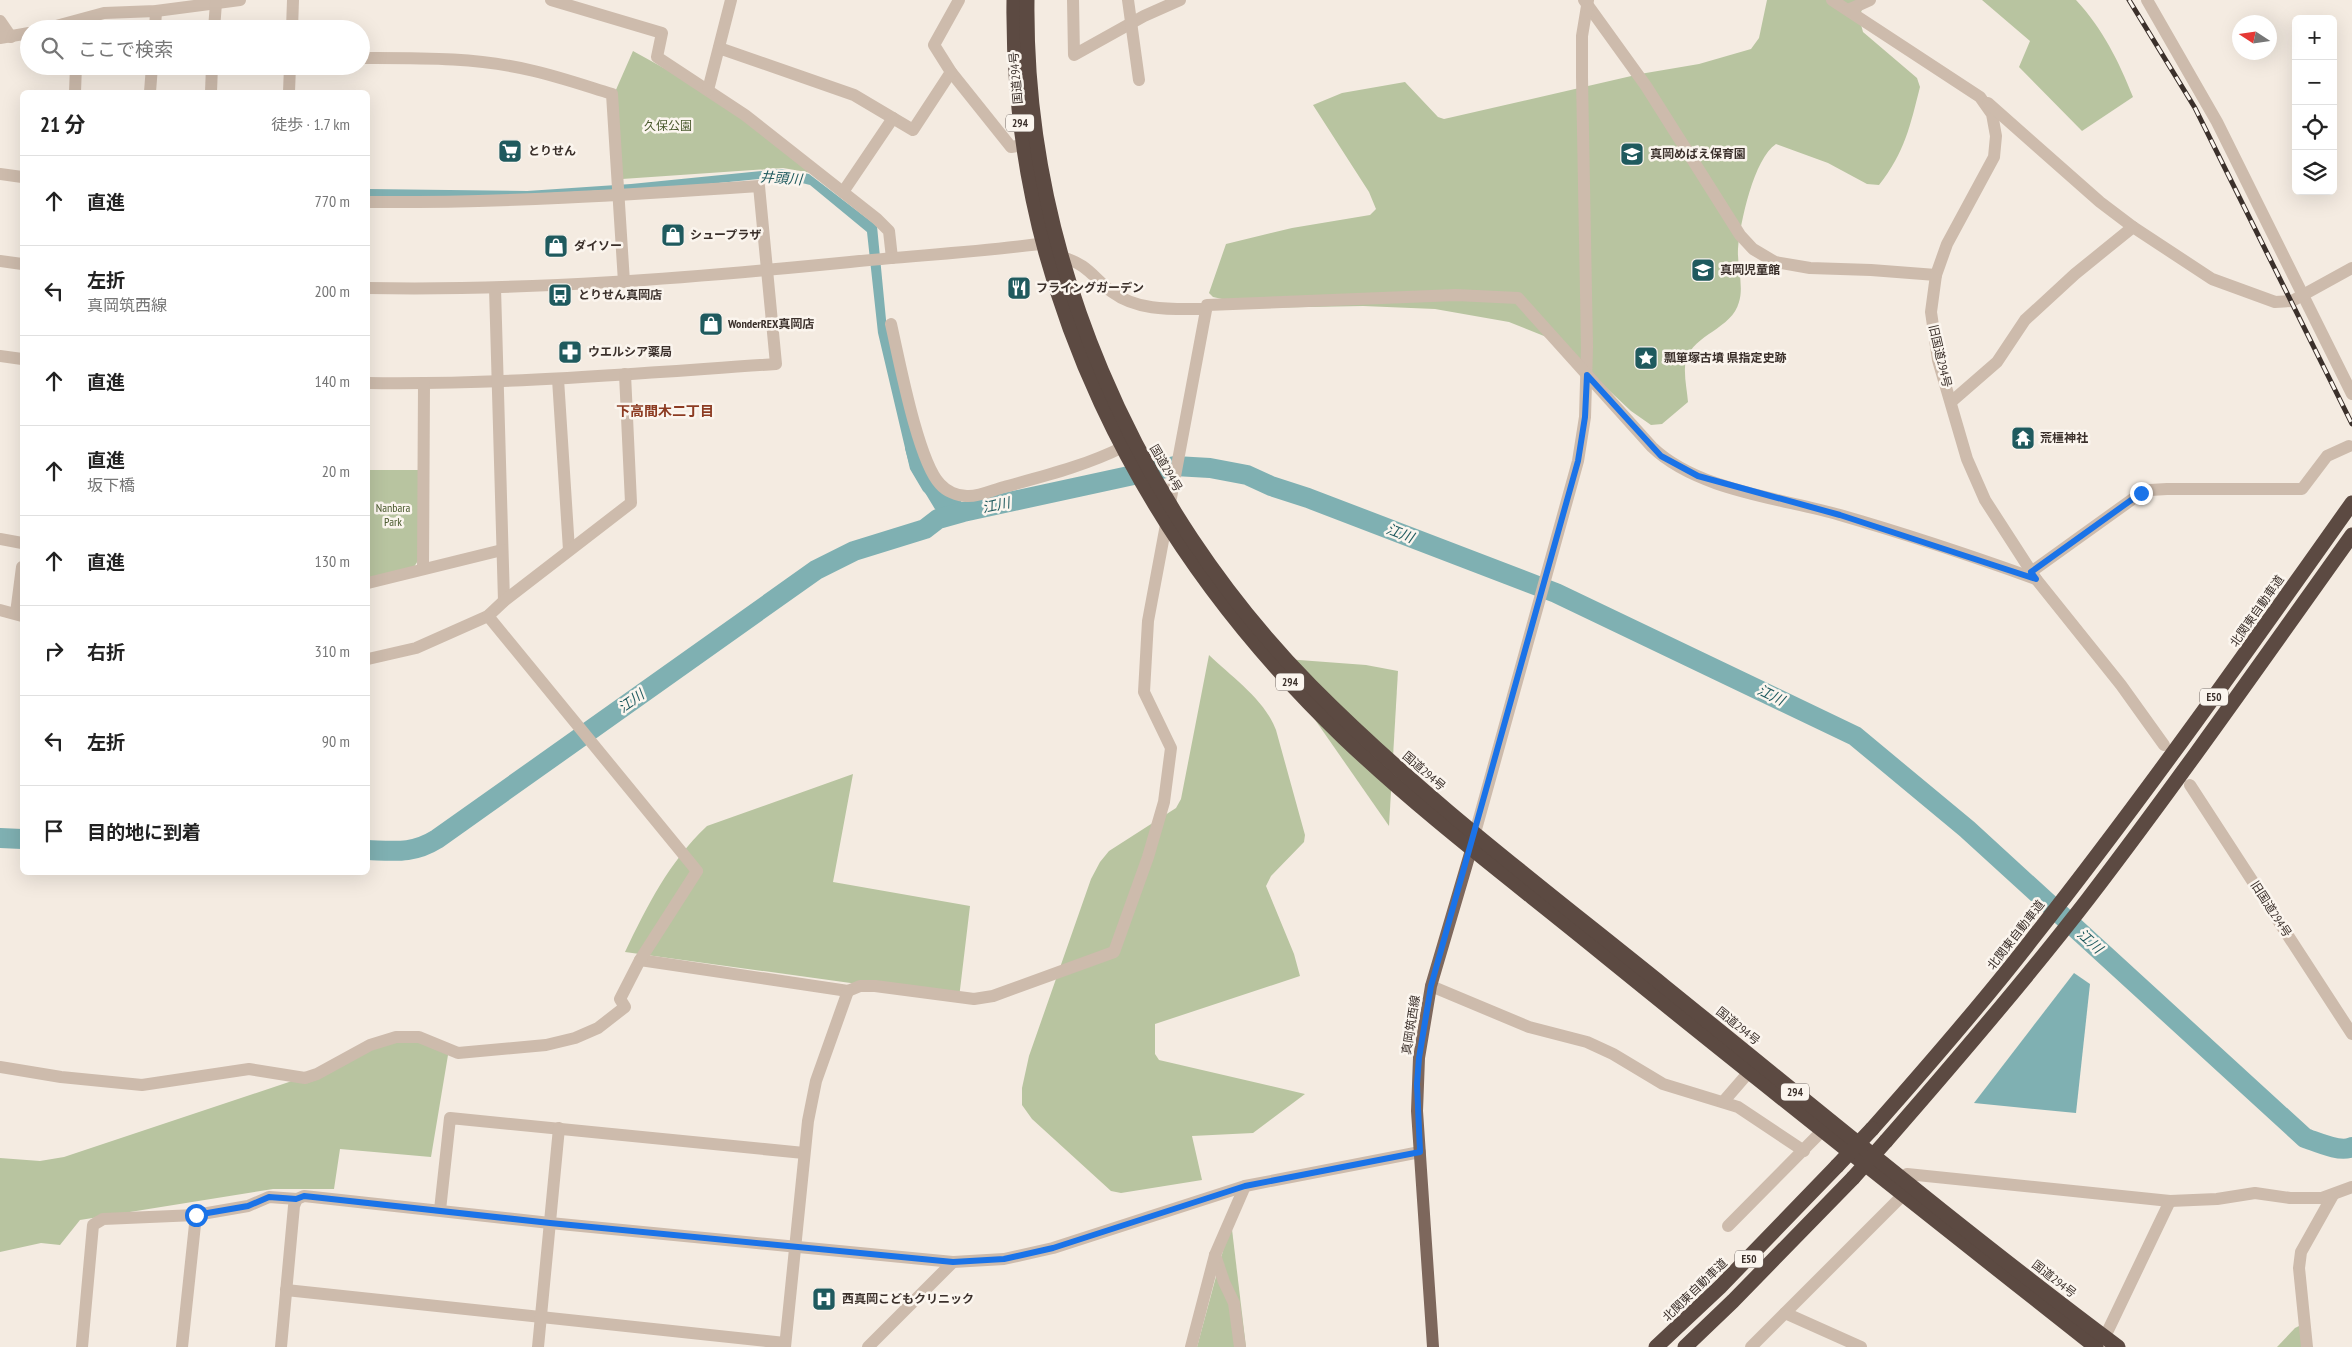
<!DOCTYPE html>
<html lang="ja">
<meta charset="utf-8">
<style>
body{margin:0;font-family:"PT Sans Narrow","Noto Sans JP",sans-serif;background:#f6f6f6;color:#222}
.controls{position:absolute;right:15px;top:15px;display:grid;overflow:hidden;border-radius:8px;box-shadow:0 5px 20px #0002}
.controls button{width:45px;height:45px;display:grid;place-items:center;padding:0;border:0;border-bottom:1px solid #e0e0e0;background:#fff;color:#222;font:25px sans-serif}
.compass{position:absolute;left:2232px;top:15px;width:45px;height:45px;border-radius:50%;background:#fff;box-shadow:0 5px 20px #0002;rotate:282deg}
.stop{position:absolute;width:15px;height:15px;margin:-11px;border:4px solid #1a73e8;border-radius:50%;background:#fff}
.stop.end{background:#1a73e8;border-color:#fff;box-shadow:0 1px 5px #0008}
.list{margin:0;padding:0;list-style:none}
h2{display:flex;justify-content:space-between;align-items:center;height:65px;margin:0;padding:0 20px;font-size:21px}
h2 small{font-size:16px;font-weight:400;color:#767676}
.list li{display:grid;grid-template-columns:32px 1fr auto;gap:15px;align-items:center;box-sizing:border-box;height:90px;padding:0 20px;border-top:1px solid #e0e0e0}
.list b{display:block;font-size:19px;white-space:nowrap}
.list p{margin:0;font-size:16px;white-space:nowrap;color:#767676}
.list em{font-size:16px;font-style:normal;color:#767676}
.icon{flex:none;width:28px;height:28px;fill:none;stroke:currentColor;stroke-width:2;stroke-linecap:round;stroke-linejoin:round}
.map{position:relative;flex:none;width:2352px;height:1347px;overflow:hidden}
.search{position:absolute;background:#fff;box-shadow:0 5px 20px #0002;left:20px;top:20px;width:350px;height:55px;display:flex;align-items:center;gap:12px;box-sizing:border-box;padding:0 18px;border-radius:28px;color:#767676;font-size:19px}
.panel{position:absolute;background:#fff;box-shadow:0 5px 20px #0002;left:20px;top:90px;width:350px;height:785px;border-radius:8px}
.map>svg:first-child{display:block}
.green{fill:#b8c4a0}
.water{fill:#7fb0b2}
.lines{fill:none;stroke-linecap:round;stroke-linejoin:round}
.river{stroke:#7fb0b2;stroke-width:20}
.minor{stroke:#cdbbac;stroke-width:12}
.major{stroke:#7d675c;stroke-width:12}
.highway{stroke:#5c4a42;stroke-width:15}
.rail-casing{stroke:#3b302b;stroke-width:5}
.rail{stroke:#fbf5ee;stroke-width:3;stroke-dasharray:9;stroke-linecap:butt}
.highway-bridge{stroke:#5c4a42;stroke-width:15}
.route{stroke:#1a73e8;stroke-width:6}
.labels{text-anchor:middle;stroke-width:5;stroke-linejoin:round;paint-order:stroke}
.shield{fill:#fbf5ee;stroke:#756b66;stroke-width:1}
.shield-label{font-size:11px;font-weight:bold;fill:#3b302b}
.street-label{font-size:12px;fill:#3b302b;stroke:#fbf5ee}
.park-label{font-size:12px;fill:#4a5a2e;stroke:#fbf5ee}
.poi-label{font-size:12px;font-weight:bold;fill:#3b302b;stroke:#fbf5ee;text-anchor:start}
.water-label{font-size:14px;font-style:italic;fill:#1f5a5e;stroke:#fbf5ee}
.neighbourhood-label{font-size:14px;font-weight:bold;fill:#8c3b22;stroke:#fbf5ee}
</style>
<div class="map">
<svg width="2352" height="1347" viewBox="0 0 2352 1347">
<rect width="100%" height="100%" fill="#f4ebe1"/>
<g class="green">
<path d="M1767,0H1866L1859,17L1863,32L1917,78L1920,87C1910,126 1905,152 1879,185L1867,184L1828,163L1776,144C1754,158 1740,223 1738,249C1737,266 1744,286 1739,302C1732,329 1694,334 1686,360C1683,373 1687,389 1688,402L1662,424L1651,425L1631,411L1568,352L1544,336L1509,322L1435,309L1363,306L1263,308L1213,297L1209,293L1226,244L1292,228L1370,215L1376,209L1369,192L1313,105L1342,93L1405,82L1438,117L1444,119L1640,74L1699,64L1751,49L1759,38Z"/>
<path d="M1982,0H2076C2103,29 2119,62 2133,97L2082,131L2019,67L2030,41Z"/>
<polygon points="633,51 747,114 812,173 783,168 622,179 615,92"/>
<polygon points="368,470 418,470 419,559 414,567 368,579"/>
<path d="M1209,655C1232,677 1265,700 1276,730L1305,835L1304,842L1271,876L1266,886L1294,954L1300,976L1155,1024V1054L1159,1060L1305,1094L1253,1133L1192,1136L1202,1180L1121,1193L1111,1191L1032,1119L1022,1105V1088L1029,1056L1091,879L1100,862L1109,851L1176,808L1181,799Z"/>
<polygon points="1272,658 1366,665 1398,671 1389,826"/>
<path d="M853,774L833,882L970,906L959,998L625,952C647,906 669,862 707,826Z"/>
<polygon points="396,1037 449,1049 431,1157 340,1149 334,1189 273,1189 80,1220 60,1245 41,1243 0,1252 0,1158 40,1161 64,1157 289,1082"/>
<polygon points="1231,1221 1246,1347 1197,1347"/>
<polygon points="2303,1324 2305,1347 2277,1347 2295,1328"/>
</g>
<g class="water">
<path d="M781,169L809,174L877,226L887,330L926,478C936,495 949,500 968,504L943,510L923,491L910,469L878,333L867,232L810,185L778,177L688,186L474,197L368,196V189L527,191L631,184Z"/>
<polygon points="2074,973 2090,984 2076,1113 1974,1103"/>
</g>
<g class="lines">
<g class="river">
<polyline points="915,447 920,465 943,503 954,508"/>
<polyline points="0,838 22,839"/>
<path d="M368,850C395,851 413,854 437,839L816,570L854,551L925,529L938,519L963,512L1175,466L1210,468L1247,475L1271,486L1308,498L1556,593L1855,736L1967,829L2305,1138C2317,1142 2340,1153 2352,1147"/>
</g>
<g class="minor">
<polyline points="551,0 662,33 657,57 745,115 877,219 889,231 892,258"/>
<polyline points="959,0 934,45 951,72 1011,147 1023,145"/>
<polyline points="1073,0 1074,55 1144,16 1180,0"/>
<polyline points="1128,0 1139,80"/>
<polyline points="1584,0 1646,86 1740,235 1753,249 1775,262 1810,268 1871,270 1936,275"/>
<polyline points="1832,0 1980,97 1992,114 1996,136 1994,157 1947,244 1936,275 1931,312 1938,360 1967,459 1985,500 2036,579 2121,685 2164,745"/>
<polyline points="2147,0 2217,122 2352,394"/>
<polyline points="1848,10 1870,0"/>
<polyline points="0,21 11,37"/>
<polyline points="45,29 104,13 156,11 240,0"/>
<polyline points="155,29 156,11"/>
<polyline points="214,29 216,3"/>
<polyline points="292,29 293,0"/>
<polyline points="0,38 29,33"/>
<polyline points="719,48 854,95 913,130 951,72"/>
<path d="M361,58C419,58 477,57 534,71C560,77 586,86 612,94L624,282"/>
<polyline points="708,90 731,0"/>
<polyline points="75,92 76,66"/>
<polyline points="150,92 152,66"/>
<polyline points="211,92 212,66"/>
<polyline points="289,92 290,66"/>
<polyline points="1988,103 2100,202 2133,227 2212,279 2275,302 2292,301 2352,268"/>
<polyline points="0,174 22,177"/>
<polyline points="843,192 893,118"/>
<path d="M368,202C498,203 628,195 759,186L776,364C640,373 504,385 368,383"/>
<path d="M1062,257C1089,265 1092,277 1112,292C1139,312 1175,309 1206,309"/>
<polyline points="0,261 22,264"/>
<path d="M368,288C529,291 689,278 850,262C917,255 986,252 1053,242"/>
<polyline points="495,288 504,601"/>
<path d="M891,324C899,359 918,461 940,484C946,491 957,496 967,496C978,497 993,490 1004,487C1044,476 1085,466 1123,447"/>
<polyline points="0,356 22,359"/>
<polyline points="558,379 569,550"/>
<polyline points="1951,402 1997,362 2025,320 2075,274 2133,227"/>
<polyline points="0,539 22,543"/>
<polyline points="423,569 424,384"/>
<polyline points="2031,572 2141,493 2150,490 2167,489 2302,489 2327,456 2349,446"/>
<polyline points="368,583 502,550"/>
<polyline points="0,610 22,616"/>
<polyline points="16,613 22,567"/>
<polyline points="368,659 416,648 488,616 504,601 631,503 625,374"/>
<polyline points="2190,785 2352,1034"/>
<polyline points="1475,833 1578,461 1585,417 1587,347 1582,77 1582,36 1588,0"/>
<path d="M640,960L848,991L860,986H875L974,999L993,996L1114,952L1148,857L1164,802L1171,748L1144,692L1148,621L1207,305L1456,295L1518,298L1652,447C1698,491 1781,498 1840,515C1906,534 1972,556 2036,579"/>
<polyline points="1431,986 1529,1027 1587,1042 1613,1054 1663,1084 1738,1107 1804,1151"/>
<polyline points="0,1067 61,1077 142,1085 249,1069 305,1078 317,1074 370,1045 396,1037 419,1037 458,1053 546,1045 575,1038 598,1028 625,1007 620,999 640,960 697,871 488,616"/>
<polyline points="1723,1102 1749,1072"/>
<polyline points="1895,1182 1907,1174 2170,1201 2217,1199 2255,1193 2290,1198 2322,1198 2352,1187"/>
<polyline points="440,1210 450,1118 804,1153"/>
<polyline points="1728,1226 1822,1131"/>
<polyline points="1215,1255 1224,1282 1234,1303 1240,1347"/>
<polyline points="286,1290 785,1343"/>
<polyline points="1785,1313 1861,1347"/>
<polyline points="2101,1345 2170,1201"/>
<polyline points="82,1347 93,1225 103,1219 196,1215 248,1206 269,1197 297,1199"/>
<polyline points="182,1347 196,1215"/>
<polyline points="281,1347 294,1206 297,1199 304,1196 550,1223 953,1262 1004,1259 1053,1248 1245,1186 1420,1152"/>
<polyline points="538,1347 559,1128"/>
<polyline points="785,1347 808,1121 816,1081 848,991"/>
<polyline points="868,1347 953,1262"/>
<polyline points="1191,1347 1215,1255 1245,1186"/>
<polyline points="1751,1347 1904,1194"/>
<polyline points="2307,1347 2299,1268 2301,1252 2333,1195"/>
</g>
<polyline class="major" points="1433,1347 1417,1111 1419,1058 1431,986 1474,840"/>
<g class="highway">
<path d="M1014,0C1010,287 1140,542 1344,738C1429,819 1524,889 1615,964C1774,1093 1935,1220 2096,1347"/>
<path d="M1027,0C1024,254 1134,506 1311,686C1420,796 1544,889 1664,986C1814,1107 1963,1231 2118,1347"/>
<path d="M1872,1129C1927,1067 1982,1004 2033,938C2144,797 2248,650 2352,503"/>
<path d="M1886,1141C1955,1062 2024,982 2088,899C2179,780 2265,657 2352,535"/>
<polyline points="1656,1347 1720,1287 1837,1166"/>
<polyline points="1685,1347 1733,1301 1853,1178"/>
</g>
<g class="rail-casing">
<polyline id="rail" points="2129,0 2195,108 2352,424"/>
</g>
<use href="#rail" class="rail"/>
<g class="highway-bridge">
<polyline points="1837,1166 1872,1129"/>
<polyline points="1853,1178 1886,1141"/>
</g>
</g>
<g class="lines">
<polyline class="route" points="196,1215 248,1206 269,1197 296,1199 304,1196 550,1223 953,1262 1004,1259 1053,1248 1245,1186 1420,1152 1417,1084 1419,1058 1431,986 1578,461 1585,417 1587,375 1661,456 1698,476 1840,515 2036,579 2031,572 2141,493"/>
</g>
<defs>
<g id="supermarket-square" transform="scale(1.25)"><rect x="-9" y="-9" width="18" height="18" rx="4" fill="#1f5a5e" stroke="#fbf5ee"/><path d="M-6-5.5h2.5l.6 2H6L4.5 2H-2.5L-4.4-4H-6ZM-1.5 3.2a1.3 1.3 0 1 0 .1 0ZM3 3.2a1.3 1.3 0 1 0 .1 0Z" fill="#fff"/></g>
<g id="school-square" transform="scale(1.25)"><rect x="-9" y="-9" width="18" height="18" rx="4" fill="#1f5a5e" stroke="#fbf5ee"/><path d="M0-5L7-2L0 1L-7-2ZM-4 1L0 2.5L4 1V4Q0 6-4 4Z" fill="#fff"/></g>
<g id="shop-square" transform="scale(1.25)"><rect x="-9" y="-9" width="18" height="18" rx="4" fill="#1f5a5e" stroke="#fbf5ee"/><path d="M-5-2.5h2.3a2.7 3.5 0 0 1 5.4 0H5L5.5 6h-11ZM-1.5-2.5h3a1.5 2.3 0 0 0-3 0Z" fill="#fff"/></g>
<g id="restaurant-square" transform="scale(1.25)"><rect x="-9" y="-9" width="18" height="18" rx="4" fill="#1f5a5e" stroke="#fbf5ee"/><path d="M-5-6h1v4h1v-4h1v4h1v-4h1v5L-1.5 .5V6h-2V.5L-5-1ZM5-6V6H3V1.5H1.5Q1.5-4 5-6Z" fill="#fff"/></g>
<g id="bus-square" transform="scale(1.25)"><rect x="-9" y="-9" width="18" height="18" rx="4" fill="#1f5a5e" stroke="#fbf5ee"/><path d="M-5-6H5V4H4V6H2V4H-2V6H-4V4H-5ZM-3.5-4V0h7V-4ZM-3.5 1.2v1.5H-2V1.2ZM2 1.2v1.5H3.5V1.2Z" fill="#fff"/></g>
<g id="pharmacy-square" transform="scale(1.25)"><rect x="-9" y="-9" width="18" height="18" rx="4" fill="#1f5a5e" stroke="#fbf5ee"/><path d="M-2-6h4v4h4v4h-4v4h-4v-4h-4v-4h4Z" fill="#fff"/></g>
<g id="sight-square" transform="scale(1.25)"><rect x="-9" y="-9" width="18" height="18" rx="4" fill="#1f5a5e" stroke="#fbf5ee"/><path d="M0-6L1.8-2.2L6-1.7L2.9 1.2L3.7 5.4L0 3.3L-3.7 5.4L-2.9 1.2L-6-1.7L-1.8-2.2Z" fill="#fff"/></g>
<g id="temple-square" transform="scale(1.25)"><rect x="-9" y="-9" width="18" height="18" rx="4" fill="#1f5a5e" stroke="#fbf5ee"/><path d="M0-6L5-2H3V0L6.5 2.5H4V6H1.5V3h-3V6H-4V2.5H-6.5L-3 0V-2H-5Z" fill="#fff"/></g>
<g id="hospital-square" transform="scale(1.25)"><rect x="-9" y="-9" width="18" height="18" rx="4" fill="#1f5a5e" stroke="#fbf5ee"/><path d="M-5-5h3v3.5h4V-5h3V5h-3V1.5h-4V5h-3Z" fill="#fff"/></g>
</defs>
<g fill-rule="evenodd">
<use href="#supermarket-square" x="510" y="151"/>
<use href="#school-square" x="1632" y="154"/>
<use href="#shop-square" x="673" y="235"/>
<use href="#shop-square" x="556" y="246"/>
<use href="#school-square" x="1703" y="270"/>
<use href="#restaurant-square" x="1019" y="288"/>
<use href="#bus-square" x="560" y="295"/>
<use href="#shop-square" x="711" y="324"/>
<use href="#pharmacy-square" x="570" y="352"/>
<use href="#sight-square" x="1646" y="358"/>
<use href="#temple-square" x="2023" y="438"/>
<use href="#hospital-square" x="824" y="1299"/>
</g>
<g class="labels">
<g class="shield">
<rect x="1006" y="114.5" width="28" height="17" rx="4"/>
<rect x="1276" y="673.5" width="28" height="17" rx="4"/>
<rect x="2200" y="688.5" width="28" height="17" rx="4"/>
<rect x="1781" y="1083.5" width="28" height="17" rx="4"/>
<rect x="1735" y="1250.5" width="28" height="17" rx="4"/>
</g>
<g class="shield-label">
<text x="1020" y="127">294</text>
<text x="1290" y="686">294</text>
<text x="2214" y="701">E50</text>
<text x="1795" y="1096">294</text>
<text x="1749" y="1263">E50</text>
</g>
<g class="street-label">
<text transform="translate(1016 78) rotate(-95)" y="4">国道294号</text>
<text transform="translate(1940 356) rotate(77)" y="4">旧国道294号</text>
<text transform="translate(1166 468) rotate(60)" y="4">国道294号</text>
<text transform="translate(2257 611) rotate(-55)" y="4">北関東自動車道</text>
<text transform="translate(1424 771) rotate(41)" y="4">国道294号</text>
<text transform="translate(2271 909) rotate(57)" y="4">旧国道294号</text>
<text transform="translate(2016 935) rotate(-52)" y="4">北関東自動車道</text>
<text transform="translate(1411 1025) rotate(-81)" y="4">真岡筑西線</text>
<text transform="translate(1738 1026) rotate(39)" y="4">国道294号</text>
<text transform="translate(2054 1279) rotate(38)" y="4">国道294号</text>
<text transform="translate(1695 1290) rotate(-44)" y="4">北関東自動車道</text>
</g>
<g class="park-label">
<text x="668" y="130">久保公園</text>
<text x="393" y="512">Nanbara<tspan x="393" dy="14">Park</tspan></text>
</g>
<g class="poi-label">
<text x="528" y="155">とりせん</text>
<text x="1650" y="158">真岡めばえ保育園</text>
<text x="690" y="239">シュープラザ</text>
<text x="574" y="250">ダイソー</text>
<text x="1720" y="274">真岡児童館</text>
<text x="1036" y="292">フライングガーデン</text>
<text x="578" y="299">とりせん真岡店</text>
<text x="728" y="328">WonderREX真岡店</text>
<text x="588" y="356">ウエルシア薬局</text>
<text x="1664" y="362">瓢箪塚古墳 県指定史跡</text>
<text x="2040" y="442">荒橿神社</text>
<text x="842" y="1303">西真岡こどもクリニック</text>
</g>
<g class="water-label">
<text transform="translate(781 178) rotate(4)" y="5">井頭川</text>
<text transform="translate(996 505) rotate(-12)" y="5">江川</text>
<text transform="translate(1400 533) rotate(21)" y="5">江川</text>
<text transform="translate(1771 695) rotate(26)" y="5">江川</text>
<text transform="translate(631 701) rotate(-35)" y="5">江川</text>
<text transform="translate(2090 941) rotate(42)" y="5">江川</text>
</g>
<g class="neighbourhood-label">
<text x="665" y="416">下高間木二丁目</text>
</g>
</g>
</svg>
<div class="controls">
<button>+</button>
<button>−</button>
<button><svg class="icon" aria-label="locate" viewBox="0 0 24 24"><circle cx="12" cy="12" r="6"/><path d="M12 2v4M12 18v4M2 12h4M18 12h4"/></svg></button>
<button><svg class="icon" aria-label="layers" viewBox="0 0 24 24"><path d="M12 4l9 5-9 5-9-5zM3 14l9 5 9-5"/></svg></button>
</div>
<svg class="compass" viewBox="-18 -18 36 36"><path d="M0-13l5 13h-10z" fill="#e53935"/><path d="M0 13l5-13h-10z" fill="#767676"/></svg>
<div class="stop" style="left:196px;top:1215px"></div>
<div class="stop end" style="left:2141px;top:493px"></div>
<div class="search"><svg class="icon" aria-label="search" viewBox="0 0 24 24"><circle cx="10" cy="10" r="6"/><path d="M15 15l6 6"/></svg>ここで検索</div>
<section class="panel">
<h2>21 分<small>徒歩 · 1.7 km</small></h2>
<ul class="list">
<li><svg class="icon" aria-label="ahead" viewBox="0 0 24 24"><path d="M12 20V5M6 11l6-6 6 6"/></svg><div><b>直進</b></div><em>770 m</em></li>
<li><svg class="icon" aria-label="left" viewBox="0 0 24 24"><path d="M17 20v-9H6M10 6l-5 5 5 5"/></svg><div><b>左折</b><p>真岡筑西線</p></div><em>200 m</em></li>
<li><svg class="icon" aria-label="ahead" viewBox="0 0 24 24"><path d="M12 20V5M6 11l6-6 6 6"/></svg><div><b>直進</b></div><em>140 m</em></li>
<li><svg class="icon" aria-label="ahead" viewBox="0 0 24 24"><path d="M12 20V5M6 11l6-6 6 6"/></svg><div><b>直進</b><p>坂下橋</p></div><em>20 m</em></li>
<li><svg class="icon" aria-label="ahead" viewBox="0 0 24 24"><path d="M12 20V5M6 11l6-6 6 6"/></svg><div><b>直進</b></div><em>130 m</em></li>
<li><svg class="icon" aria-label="right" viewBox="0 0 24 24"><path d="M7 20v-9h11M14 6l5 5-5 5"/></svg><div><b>右折</b></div><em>310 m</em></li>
<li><svg class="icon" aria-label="left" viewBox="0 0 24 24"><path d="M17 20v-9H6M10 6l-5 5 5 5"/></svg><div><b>左折</b></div><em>90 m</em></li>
<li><svg class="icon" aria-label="arrive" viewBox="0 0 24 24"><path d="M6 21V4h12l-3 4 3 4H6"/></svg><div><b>目的地に到着</b></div></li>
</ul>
</section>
</div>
